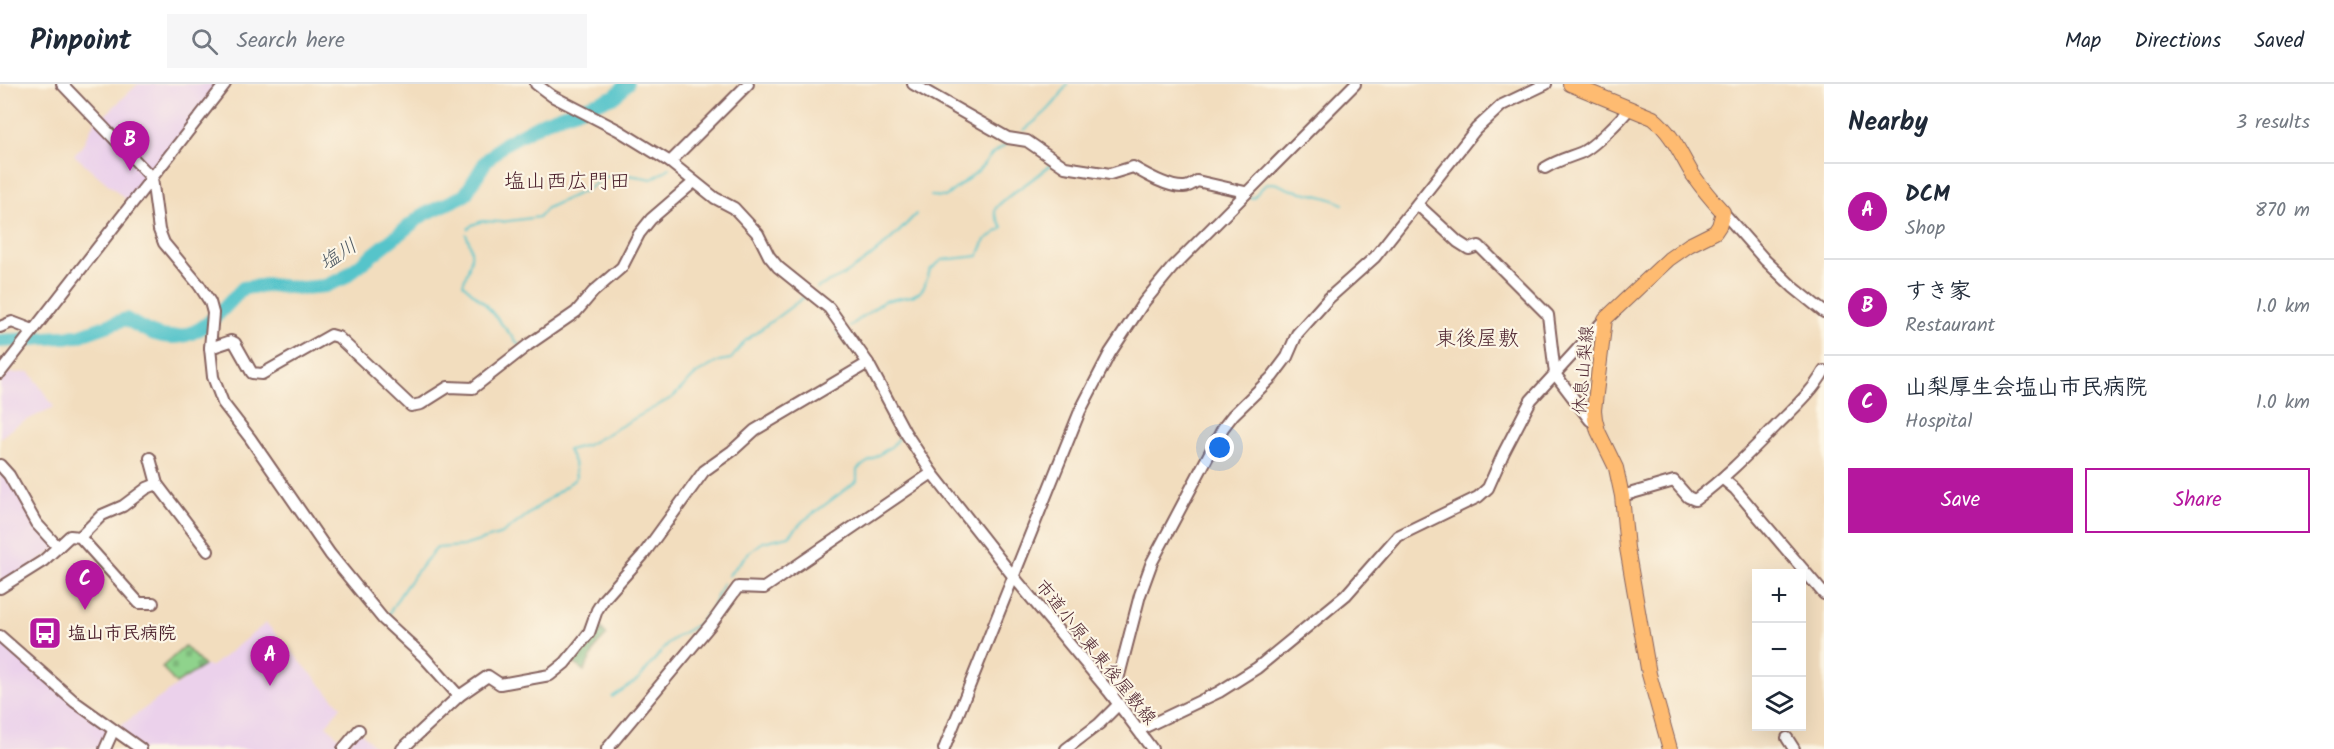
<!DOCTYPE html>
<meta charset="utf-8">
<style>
body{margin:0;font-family:Kalam,"Klee One",sans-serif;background:#f6f6f7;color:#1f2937}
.controls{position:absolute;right:18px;bottom:18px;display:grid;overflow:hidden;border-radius:0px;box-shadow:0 6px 24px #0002}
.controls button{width:54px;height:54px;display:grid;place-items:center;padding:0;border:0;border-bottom:2px solid #e0e1e3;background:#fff;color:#1f2937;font:30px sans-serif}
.you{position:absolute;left:1220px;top:364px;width:21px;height:21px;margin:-15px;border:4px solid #fff;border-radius:50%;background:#1a73e8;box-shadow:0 0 0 9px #1a73e833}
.badge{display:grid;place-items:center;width:39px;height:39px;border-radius:50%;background:#b5179e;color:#fff;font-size:20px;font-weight:700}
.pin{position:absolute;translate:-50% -50px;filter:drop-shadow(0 2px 3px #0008)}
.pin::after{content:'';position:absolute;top:32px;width:21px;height:18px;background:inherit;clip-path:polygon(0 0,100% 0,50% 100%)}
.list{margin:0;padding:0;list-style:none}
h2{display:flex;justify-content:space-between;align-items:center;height:78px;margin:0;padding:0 24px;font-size:26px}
h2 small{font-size:20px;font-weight:400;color:#747a83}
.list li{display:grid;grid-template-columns:39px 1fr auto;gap:18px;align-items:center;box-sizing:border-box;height:96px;padding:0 24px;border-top:2px solid #e0e1e3}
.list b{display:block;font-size:22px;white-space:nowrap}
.list p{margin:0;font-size:20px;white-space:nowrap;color:#747a83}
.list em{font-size:20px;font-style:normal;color:#747a83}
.actions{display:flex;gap:12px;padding:18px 24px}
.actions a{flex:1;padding:14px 0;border:2px solid #b5179e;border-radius:0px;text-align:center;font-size:21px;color:#b5179e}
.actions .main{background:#b5179e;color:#fff}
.icon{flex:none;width:33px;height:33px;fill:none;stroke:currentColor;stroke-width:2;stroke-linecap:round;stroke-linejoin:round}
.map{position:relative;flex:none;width:1824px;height:665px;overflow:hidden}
header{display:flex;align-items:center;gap:36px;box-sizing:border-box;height:84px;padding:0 30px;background:#fff;border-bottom:2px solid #e0e1e3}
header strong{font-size:28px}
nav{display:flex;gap:33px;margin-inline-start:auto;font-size:21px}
.search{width:420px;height:54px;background:#f6f6f7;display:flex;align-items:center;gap:15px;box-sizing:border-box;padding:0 21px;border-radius:0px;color:#747a83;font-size:22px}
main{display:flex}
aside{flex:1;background:#fff}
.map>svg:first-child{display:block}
.built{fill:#ebd1eb}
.forest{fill:url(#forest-firs);stroke:#5e6a52;stroke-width:1.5}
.cemetery{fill:url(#cemetery-stones);stroke:#6c795c;stroke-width:1.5}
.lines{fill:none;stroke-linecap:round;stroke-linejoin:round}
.stream{stroke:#56c4ca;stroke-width:2}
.river{stroke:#56c4ca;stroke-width:14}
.minor-casing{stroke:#85625e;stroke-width:14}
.major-casing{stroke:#85625e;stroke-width:16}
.minor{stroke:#fff;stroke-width:10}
.major{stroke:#febb71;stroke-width:14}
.labels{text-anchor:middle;stroke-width:4.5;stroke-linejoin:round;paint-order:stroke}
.street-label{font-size:18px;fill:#4a1f2b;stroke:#fcf5e5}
.poi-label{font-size:18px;font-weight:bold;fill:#4a1f2b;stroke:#fcf5e5;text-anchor:start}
.water-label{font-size:20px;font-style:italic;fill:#4e5963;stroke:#fcf5e5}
.quarter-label{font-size:21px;fill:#4a1f2b;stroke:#fcf5e5}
</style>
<header>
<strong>Pinpoint</strong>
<div class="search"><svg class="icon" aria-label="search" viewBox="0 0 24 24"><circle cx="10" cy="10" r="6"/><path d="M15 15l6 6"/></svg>Search here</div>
<nav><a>Map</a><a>Directions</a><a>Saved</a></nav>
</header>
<main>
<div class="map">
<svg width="1824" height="665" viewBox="0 0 1824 665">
<defs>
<pattern id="forest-firs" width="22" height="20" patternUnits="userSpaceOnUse" patternTransform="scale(1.5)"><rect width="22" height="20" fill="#73b578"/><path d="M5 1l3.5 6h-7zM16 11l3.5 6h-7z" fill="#609363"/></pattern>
<pattern id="cemetery-stones" width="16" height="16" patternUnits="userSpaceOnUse" patternTransform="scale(1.5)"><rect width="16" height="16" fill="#8fd38c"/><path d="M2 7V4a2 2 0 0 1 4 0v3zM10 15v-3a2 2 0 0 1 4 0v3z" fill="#7db579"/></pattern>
</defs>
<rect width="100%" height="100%" fill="#fcf5e5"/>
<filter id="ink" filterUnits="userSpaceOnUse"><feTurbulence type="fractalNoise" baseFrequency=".0167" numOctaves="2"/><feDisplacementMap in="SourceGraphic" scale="12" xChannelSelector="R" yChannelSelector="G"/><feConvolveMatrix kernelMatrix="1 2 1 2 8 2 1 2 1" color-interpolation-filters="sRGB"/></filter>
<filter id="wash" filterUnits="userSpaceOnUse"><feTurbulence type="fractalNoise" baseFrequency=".008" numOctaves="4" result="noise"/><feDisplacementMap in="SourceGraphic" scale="24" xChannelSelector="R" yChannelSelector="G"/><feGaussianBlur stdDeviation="1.35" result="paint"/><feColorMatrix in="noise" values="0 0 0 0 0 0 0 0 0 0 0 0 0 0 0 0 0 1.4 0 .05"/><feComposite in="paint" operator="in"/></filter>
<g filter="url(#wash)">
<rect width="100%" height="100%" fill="#f2ddbe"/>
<g class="built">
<polygon points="138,0 217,0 221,4 131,120 74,71 81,64 96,35 103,33"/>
<polygon points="30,288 54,323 15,342 0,354 0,290"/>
<polygon points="0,381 58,463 0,504"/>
<polygon points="266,539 341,623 326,641 346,661 359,646 377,665 141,665 113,647 105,665 0,665 0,552 113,647 204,582 212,582"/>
</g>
<polygon class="forest" points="596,538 607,551 597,561 584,587 576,581 572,574"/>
<polygon class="cemetery" points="185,562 204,582 176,600 162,583"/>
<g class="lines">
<g class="stream">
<path d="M1024,46C1041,33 1057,20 1067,0"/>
<polyline points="931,112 945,113 978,87 992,70 1007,60"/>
<path d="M1250,113L1253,114C1258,109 1264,99 1271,99C1278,98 1285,105 1293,106C1310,110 1326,111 1343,120"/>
<polyline points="468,145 472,141 482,137 501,138 539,133 547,124 586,106 605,93 623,90 652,95 670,84"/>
<path d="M466,150C476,171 470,179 463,200L485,220L520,262"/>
<path d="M817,204C827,198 838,195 847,189C871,174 897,151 916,130"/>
<path d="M849,243L884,217L912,212L920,208L924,203L930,186L942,176L978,172L985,156L1003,144C1000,139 994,131 995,126C997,117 1042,91 1052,79"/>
<polyline points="837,247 850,262"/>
<polyline points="728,492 749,468 763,458 789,452 803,437 857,397 857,386 860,383 892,362 901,350"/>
<path d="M389,530C402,505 418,485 437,464L463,462L502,450L574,396L576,393L574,378L568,366L587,361L673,313L696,290L719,277L731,275L745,257L807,211"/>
<polyline points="612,613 639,595 668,559 679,551 697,541 711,526 723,499"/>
</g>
<path class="river" d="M0,257L78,252L126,235C135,240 145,247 155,250C194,264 220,228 243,204L269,201L302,204L325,202L342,195L423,131L465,111L486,77L504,60L546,37L615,12L627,0"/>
</g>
</g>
<g filter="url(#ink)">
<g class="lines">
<g class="minor-casing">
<g id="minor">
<polyline points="62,0 152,94 159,146 164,159 199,201 210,218 213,229 210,264 213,293 223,319 250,354 330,470 383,535 423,572 459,612"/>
<polyline points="536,0 552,12 618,46 670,78 715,114 734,124 758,150 769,172 778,183 829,224 868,279 905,348 932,389 1013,492 1111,610 1152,665"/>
<path d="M913,0L1008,54L1027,57L1065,83L1110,90L1133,83C1145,90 1169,104 1184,103C1189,103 1193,100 1197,97L1245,108"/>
<polyline points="670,78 748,0"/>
<path d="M1545,84C1558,76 1567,74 1580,69C1593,64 1621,35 1630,24"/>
<polyline points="1418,121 1458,158 1469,165 1479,162 1548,231 1555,290 1590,336 1596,340"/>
<polyline points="1723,128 1765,176 1793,203 1824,228"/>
<polyline points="0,243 12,238 33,246"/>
<polyline points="210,264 231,257 235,259 252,289 262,290 331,251 338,253 411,322 421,320 448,303 473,304 528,261 576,228 593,208 622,183 639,150 651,135 694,98"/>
<polyline points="0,289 225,0"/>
<polyline points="150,374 157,400 208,467"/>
<polyline points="0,381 9,391 36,439 58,463"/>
<polyline points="1723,395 1735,405 1824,510"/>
<path d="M1622,412L1674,397L1688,413L1695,416C1726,393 1751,367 1778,340C1794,324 1813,307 1824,287"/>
<polyline points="80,453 102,431 123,422 147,404 157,400"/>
<polyline points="0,504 43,477 70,452 80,453 139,519 153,519"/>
<polyline points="0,552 75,618 141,665"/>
<polyline points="1111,610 1116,603 1140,511 1152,478 1223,344 1233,331 1272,293 1287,273 1297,250 1329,214 1375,173 1476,45 1502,21 1546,0"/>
<polyline points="1139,646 1219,608 1257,584 1346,511 1398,452 1478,413 1488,404 1504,368 1531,316 1605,235"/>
<polyline points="1787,654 1794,665"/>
<polyline points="105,665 113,647"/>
<polyline points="343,665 359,646"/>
<polyline points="402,665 459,612 488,592 500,600 550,591 565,579 589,549 597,526 604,515 643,471 704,387 732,367 755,346 868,279"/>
<polyline points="607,665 712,539 738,503 764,504 932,389"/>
<polyline points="944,665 1080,327 1110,269 1144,218 1172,184 1355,0"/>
<polyline points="1066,665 1099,640 1119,620"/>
</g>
</g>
<g class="major-casing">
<path id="major" d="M1570,0L1653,34C1673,50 1680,70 1693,91C1702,104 1712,116 1723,128L1719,142L1715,148L1689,161L1669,175L1605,235L1594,326L1595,335L1598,347L1616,384L1622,412L1627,464L1649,590L1670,665"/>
</g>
<use href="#minor" class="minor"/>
<use href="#major" class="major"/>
</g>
</g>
<defs>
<g id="bus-square" transform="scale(1.725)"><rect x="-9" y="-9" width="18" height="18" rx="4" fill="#b5179e" stroke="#fcf5e5"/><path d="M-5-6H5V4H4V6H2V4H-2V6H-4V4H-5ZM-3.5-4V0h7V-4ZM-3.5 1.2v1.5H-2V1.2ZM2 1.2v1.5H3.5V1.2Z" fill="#fff"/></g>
</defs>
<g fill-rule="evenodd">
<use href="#bus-square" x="45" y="549"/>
</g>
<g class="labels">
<g class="street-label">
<text transform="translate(1583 286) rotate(-85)" y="6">休息山梨線</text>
<text transform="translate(1096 568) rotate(51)" y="6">市道小原東東後屋敷線</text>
</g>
<g class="poi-label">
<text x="68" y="555">塩山市民病院</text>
</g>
<g class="water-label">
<text transform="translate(338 170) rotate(-33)" y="7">塩川</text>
</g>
<g class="quarter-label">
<text x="567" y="104">塩山西広門田</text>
<text x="1477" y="261">東後屋敷</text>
</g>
</g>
</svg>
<div class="controls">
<button>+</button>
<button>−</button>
<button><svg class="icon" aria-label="layers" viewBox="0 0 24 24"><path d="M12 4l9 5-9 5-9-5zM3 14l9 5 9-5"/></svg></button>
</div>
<div class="you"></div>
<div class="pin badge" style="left:270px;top:602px">A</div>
<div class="pin badge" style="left:130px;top:87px">B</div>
<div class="pin badge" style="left:85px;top:526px">C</div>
</div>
<aside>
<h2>Nearby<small>3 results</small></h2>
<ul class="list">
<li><span class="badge">A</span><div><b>DCM</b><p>Shop</p></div><em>870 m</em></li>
<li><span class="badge">B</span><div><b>すき家</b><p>Restaurant</p></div><em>1.0 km</em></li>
<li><span class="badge">C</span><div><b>山梨厚生会塩山市民病院</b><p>Hospital</p></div><em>1.0 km</em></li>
</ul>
<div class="actions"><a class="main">Save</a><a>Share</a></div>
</aside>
</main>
